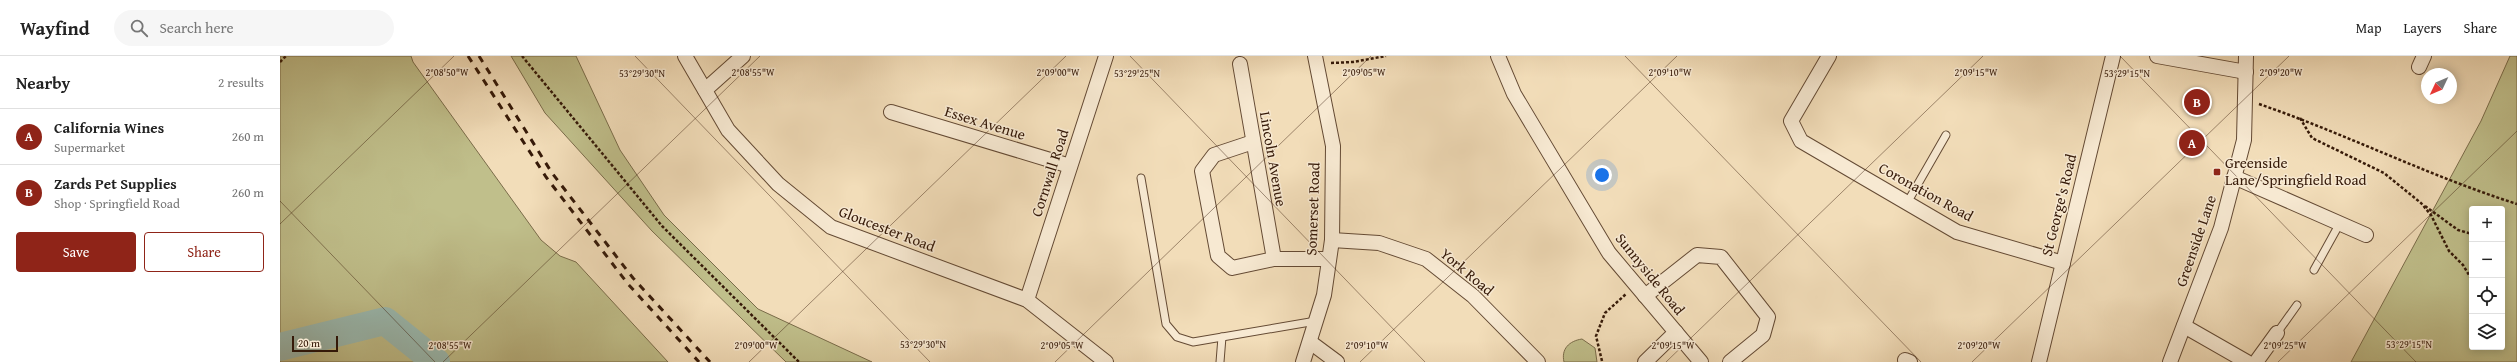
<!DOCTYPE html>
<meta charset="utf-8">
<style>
body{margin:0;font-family:"Gentium Book Plus",serif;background:#f6f6f6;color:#222}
.controls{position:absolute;right:12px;bottom:12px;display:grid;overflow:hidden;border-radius:4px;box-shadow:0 2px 10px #0003}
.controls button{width:36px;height:36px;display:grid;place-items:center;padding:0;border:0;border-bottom:1px solid #e0e0e0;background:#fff;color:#222;font:20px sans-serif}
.compass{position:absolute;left:2141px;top:12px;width:36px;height:36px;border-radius:50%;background:#fff;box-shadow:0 2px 10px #0003;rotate:226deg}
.scale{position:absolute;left:12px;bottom:10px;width:46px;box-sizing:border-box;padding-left:4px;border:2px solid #351908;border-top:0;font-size:11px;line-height:14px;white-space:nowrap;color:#351908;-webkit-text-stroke:3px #f7e9d2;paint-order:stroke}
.you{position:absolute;left:1322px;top:119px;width:14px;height:14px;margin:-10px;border:3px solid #fff;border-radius:50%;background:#1a73e8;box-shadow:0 0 0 6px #1a73e833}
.badge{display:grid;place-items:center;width:26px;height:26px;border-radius:50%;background:#8f2418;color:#fff;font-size:13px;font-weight:700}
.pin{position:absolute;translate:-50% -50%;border:2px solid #fff;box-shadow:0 1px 4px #0006}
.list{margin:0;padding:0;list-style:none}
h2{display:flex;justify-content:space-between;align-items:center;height:52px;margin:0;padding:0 16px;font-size:17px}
h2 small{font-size:13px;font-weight:400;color:#767676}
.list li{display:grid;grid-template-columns:26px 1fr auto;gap:12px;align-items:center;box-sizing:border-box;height:56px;padding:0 16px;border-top:1px solid #e0e0e0}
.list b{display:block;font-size:15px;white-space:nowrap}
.list p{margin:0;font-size:13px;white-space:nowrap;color:#767676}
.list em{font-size:13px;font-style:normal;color:#767676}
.actions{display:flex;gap:8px;padding:12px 16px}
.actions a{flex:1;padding:9px 0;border:1px solid #8f2418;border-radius:4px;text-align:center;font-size:14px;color:#8f2418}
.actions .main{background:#8f2418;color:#fff}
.icon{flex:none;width:22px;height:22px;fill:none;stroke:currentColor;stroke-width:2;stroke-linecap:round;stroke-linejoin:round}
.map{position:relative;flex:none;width:2237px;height:306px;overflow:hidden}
header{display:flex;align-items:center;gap:24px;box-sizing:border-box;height:56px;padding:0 20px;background:#fff;border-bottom:1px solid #e0e0e0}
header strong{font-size:19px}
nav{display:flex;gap:22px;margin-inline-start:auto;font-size:14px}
.search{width:280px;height:36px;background:#f6f6f6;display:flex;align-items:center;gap:10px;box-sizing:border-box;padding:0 14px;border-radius:22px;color:#767676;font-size:15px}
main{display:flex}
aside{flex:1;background:#fff}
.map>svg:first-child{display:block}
.green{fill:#c0bf8b;stroke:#7a6c4a;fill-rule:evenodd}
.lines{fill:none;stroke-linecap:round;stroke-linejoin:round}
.river{stroke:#9bbbb2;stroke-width:28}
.lane-casing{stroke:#644a34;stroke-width:9}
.street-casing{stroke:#644a34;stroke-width:16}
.path{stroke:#351908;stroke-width:2.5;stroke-dasharray:3 2;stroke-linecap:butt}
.lane{stroke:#f7e9d2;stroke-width:7}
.street{stroke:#f7e9d2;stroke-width:14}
.rail{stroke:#351908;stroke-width:3;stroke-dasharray:7 7;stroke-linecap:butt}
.ticks{fill:none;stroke:#351908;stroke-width:1;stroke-opacity:0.45}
.poi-dot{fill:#8f2418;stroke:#f7e9d2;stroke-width:1.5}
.labels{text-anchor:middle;stroke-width:3;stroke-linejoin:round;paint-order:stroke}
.street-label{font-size:15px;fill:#351908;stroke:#f7e9d2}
.poi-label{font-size:15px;fill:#351908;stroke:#f7e9d2;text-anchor:start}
.ticks-label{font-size:10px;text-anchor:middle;fill:#351908;stroke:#f7e9d2;stroke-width:3;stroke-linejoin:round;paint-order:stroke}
</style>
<header>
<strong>Wayfind</strong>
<div class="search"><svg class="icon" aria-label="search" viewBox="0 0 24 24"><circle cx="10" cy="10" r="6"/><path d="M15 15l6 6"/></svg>Search here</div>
<nav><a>Map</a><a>Layers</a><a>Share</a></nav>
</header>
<main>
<aside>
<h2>Nearby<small>2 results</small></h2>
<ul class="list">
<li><span class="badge">A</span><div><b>California Wines</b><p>Supermarket</p></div><em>260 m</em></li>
<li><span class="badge">B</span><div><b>Zards Pet Supplies</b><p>Shop · Springfield Road</p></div><em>260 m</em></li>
</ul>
<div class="actions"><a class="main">Save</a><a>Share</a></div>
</aside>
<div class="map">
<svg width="2237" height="306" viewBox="0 0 2237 306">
<rect width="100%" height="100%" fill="#f2ddb9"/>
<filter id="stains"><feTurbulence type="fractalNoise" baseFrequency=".005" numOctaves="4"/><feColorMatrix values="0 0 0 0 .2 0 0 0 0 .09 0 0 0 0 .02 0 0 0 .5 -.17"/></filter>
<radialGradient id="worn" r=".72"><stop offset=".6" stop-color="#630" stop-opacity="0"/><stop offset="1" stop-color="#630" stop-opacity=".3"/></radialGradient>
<g class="green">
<polygon points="0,0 131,0 133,6 261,184 280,200 296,206 388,306 0,306"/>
<polygon points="231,0 296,0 340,94 384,159 478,253 592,306 506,306 372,175 265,57"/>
<path d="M2230,0H2237V306H2071L2201,65ZM2192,153H2222V291H2192Z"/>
<path d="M1302,283L1315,292L1317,306H1284C1281,293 1289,285 1302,283Z"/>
</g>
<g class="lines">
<polyline class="river" points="0,291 105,265 156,306"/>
<g class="lane-casing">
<g id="lane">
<polyline points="861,122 886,268 897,281 913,286 1036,265"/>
<polyline points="1627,147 1666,79"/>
<polyline points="2034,214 2060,167"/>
<polyline points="1997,277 2017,249"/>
<polyline points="940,306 942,281"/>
</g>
</g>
<g class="street-casing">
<g id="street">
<polyline points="405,0 448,74 498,128 551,171 747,244 826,306"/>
<polyline points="1218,0 1234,38 1329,197 1421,306"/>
<polyline points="1549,0 1511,65 1521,85 1677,176 1783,207"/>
<polyline points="1877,0 1966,16"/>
<polyline points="960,8 994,203"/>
<polyline points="2139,11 2144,0"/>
<polyline points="425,34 463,0"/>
<polyline points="611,56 790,110"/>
<polyline points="973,86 934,99 922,115 938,200 952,212 994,203 1049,203"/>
<polyline points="1954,121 2086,179"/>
<polyline points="1052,184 1099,187 1146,203 1193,240 1258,306"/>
<polyline points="1365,240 1417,199 1441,201 1488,261 1483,279 1450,306"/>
<polyline points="747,244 826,0"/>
<polyline points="1904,270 1967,306"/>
<polyline points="1030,286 1057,306"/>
<polyline points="1625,304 1630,306"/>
<polyline points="1023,306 1044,239 1052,184 1053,90 1035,0"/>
<polyline points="1365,306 1396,276"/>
<polyline points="1759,306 1833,0"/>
<polyline points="1890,306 1941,172 1964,84 1966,0"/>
<polyline points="1976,306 1997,277"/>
</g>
</g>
<g class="path">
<polyline points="242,0 382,170 519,306"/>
<polyline points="0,6 6,0"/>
<polyline points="1051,7 1073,6 1106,0"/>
<path d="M1979,48C2066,78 2149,120 2237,148"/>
<polyline points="2020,62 2032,82 2104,117 2141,147 2151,159 2169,195 2183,209 2192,224"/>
<polyline points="2145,150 2178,174 2192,178"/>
<polyline points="1322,305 1316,280 1325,257 1346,238"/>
</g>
<use href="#lane" class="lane"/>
<use href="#street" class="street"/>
<g class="rail">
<polyline points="188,0 266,121 348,228 419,306"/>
<polyline points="199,0 272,117 353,222 430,306"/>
</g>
</g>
<path class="ticks" d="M355,0L650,306M850,0L1145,306M1345,0L1641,306M1840,0L2136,306M0,145L155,306M0,168L174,0M163,306L480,0M469,306L786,0M775,306L1091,0M1080,306L1397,0M1386,306L1703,0M1692,306L2009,0M1998,306L2237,75"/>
<rect class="poi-dot" x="1933" y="112" width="8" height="8" rx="2"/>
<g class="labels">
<g class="street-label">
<text transform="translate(705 67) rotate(17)" y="5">Essex Avenue</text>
<text transform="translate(993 103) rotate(80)" y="5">Lincoln Avenue</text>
<text transform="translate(770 117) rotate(-72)" y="5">Cornwall Road</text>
<text transform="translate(1646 136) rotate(29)" y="5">Coronation Road</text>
<text transform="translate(1779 149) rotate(-76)" y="5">St George's Road</text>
<text transform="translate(1033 153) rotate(-88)" y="5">Somerset Road</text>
<text transform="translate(607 173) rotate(21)" y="5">Gloucester Road</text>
<text transform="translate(1916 185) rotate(-71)" y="5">Greenside Lane</text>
<text transform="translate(1187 216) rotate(40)" y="5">York Road</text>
<text transform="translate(1370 218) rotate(51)" y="5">Sunnyside Road</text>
</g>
<g class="poi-label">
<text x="1945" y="112">Greenside<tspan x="1945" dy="17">Lane/Springfield Road</tspan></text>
</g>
</g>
<g class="ticks-label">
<text x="167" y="20">2°08'50"W</text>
<text x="473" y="20">2°08'55"W</text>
<text x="778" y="20">2°09'00"W</text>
<text x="1084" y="20">2°09'05"W</text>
<text x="1390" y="20">2°09'10"W</text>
<text x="1696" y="20">2°09'15"W</text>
<text x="2001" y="20">2°09'20"W</text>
<text x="362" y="21">53°29'30"N</text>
<text x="857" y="21">53°29'25"N</text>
<text x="1847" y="21">53°29'15"N</text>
<text x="643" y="292">53°29'30"N</text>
<text x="2129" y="292">53°29'15"N</text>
<text x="170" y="293">2°08'55"W</text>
<text x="476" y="293">2°09'00"W</text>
<text x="782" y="293">2°09'05"W</text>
<text x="1087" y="293">2°09'10"W</text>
<text x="1393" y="293">2°09'15"W</text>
<text x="1699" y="293">2°09'20"W</text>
<text x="2005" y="293">2°09'25"W</text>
</g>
<rect width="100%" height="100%" filter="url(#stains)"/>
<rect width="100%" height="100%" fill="url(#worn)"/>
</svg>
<div class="controls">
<button>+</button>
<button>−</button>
<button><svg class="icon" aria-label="locate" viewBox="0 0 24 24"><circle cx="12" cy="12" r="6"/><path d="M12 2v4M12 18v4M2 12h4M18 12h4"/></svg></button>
<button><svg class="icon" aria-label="layers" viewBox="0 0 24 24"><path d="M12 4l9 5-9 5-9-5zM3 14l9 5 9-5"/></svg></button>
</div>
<svg class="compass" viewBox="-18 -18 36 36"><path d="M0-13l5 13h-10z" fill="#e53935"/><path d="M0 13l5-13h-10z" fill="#767676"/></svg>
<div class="scale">20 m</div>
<div class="you"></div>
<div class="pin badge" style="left:1912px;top:87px">A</div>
<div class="pin badge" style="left:1917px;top:46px">B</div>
</div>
</main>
